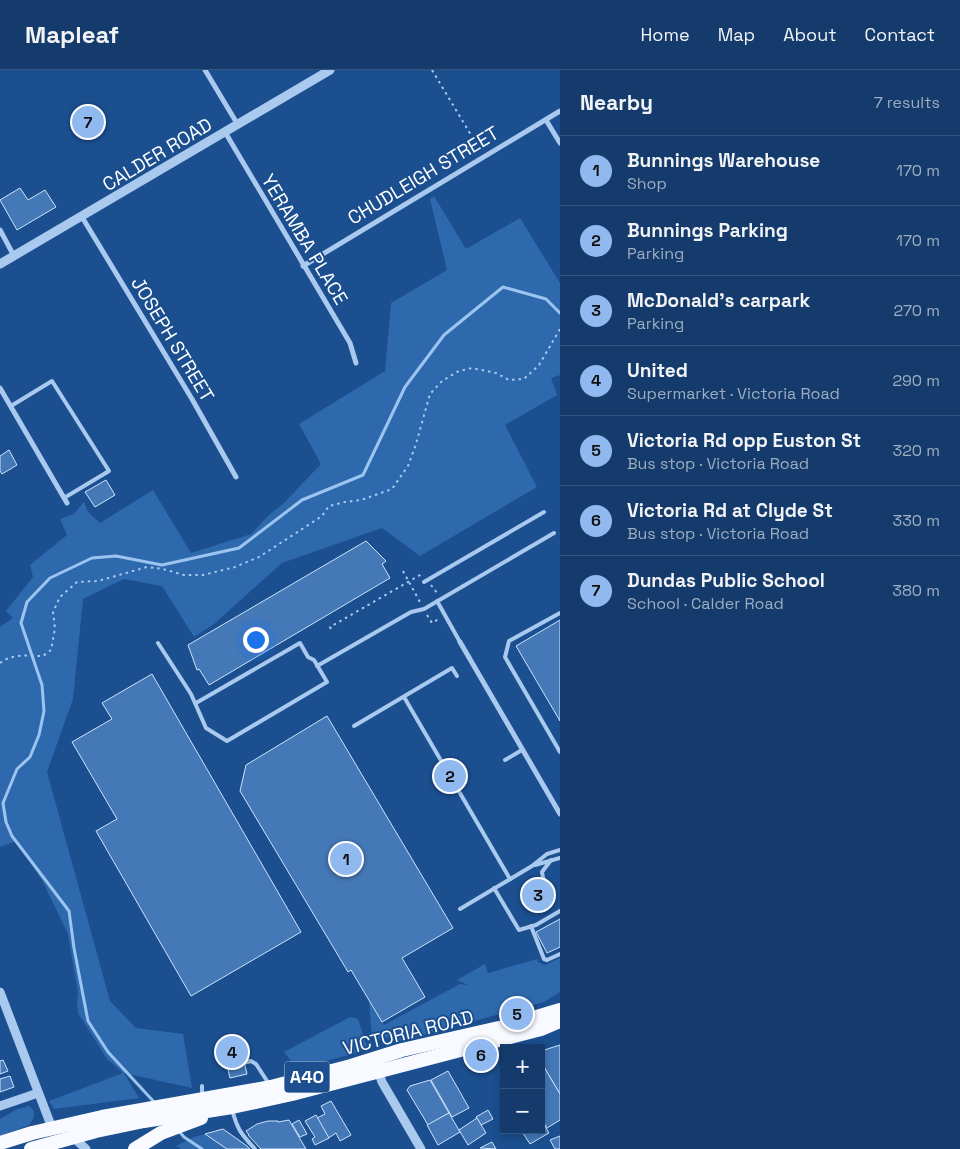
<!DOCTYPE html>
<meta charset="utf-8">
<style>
body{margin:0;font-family:"Space Grotesk",sans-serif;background:#214673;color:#f1f3f6}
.controls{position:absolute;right:15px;bottom:15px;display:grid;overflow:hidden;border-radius:0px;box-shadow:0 2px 8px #0003}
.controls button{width:45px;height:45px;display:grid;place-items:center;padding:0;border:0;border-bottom:1px solid #33557e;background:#143b6b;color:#f1f3f6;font:25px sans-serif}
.you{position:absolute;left:255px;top:569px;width:18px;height:18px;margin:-12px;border:4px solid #fff;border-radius:50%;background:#1a73e8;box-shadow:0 0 0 8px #1a73e833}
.badge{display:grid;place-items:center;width:32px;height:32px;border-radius:50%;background:#90b9f0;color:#111;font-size:16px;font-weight:700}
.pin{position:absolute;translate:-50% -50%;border:2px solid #fff;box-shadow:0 1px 5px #0006}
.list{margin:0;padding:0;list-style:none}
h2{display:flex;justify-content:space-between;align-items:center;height:65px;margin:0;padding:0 20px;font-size:21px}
h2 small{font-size:16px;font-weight:400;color:#9dadc1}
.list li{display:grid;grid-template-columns:32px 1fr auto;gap:15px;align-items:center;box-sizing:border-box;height:70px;padding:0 20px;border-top:1px solid #33557e}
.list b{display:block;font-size:19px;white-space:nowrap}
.list p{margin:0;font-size:16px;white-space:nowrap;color:#9dadc1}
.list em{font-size:16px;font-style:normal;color:#9dadc1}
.map{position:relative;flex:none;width:560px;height:1079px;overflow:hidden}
header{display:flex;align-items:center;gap:30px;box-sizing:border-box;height:70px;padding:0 25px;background:#143b6b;border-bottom:1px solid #33557e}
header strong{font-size:24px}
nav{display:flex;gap:28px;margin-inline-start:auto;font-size:18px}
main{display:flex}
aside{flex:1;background:#143b6b}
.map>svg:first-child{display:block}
.green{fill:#2e69ad}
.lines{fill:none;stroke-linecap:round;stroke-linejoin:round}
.stream{stroke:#9cc4f0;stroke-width:3}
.building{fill:#4478b7;stroke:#cfe3fa}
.path{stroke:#a9c9ee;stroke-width:2;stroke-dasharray:2.5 4;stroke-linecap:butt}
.service{stroke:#a9c9ee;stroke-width:4}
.minor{stroke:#a9c9ee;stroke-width:5}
.tertiary{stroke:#a9c9ee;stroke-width:9}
.trunk{stroke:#f8faff;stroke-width:14}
.labels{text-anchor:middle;stroke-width:4;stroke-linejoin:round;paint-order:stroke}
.shield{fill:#1b4f8f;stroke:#bbcadd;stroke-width:1}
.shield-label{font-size:18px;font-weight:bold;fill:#fff}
.street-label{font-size:19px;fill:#fff;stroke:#1b4f8f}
</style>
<header>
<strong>Mapleaf</strong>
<nav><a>Home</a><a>Map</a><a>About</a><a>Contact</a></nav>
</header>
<main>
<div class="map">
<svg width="560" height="1079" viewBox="0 0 560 1079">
<rect width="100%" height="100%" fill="#1b4f8f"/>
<g class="green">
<polygon points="434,126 466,179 520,148 560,213 560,305 551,308 557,325 505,355 537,417 420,486 382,458 282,493 214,554 194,567 162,516 124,509 83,529 73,629 47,702 110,931 136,958 183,964 192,1018 124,1003 139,1028 54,1039 49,1031 123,1003 107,989 78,943 77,932 78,923 68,864 42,810 16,771 0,777 0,557 13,548 6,541 33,507 30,495 67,465 60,449 74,444 84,432 88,442 100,453 153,420 191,483 251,464 269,445 284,433 321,394 299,354 385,301 391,233 447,200 430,129"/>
<polygon points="560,888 560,922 544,932 393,973 391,966 375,971 372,967 369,931 384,955 460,914 468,915 457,910 485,894 488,903 537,889 538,892 545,895"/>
<polygon points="350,947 358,949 367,977 357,983 297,998 284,982"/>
<path d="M27,1035C37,1040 35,1048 29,1055L0,1066V1049L17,1039L27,1037Z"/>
<polygon points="205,1064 227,1079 181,1079 176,1076 194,1067"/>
</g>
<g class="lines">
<g class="stream">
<polyline points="155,1033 108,982 88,951 74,878 69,841 12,766 6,752 3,733 17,699 30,687 39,665 44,641 42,615 21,553 27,532 50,508 92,488 116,486 162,495 239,478 302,430 363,405 405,317 444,265 503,217 546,229 560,243"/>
<polyline points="178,1060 184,1067 202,1079"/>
</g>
</g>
<g class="building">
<polygon points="20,118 28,130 45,120 56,137 17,160 0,130"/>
<polygon points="9,380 17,395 2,404 0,401 0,386"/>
<polygon points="106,410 115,425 95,437 85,422"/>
<polygon points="366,471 386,491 382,494 390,508 209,615 199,599 197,600 188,575"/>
<polygon points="560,550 560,651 516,576"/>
<polygon points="152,604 301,862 191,926 96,761 117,749 72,672 112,649 102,633"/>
<polygon points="327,646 453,858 402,888 425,927 382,952 351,900 348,902 240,721 246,695"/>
<polygon points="560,849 560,877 547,883 536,862"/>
<polygon points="242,975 244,983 222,988 221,980"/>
<polygon points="560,975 560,1024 541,992 541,981"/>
<polygon points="242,983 247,1004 230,1008 225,987"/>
<polygon points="3,990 8,1001 0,1004 0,991"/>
<polygon points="541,992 560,1024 560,1050 547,1058 541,1048"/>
<polygon points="448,1001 469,1038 452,1047 431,1010"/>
<polygon points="10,1006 14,1017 0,1022 0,1009"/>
<polygon points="430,1010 449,1043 428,1055 407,1020 410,1016"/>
<polygon points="331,1031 351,1065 340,1071 336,1063 327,1069 315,1049 325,1044 321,1036"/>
<polygon points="488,1040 493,1049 481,1055 476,1047"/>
<polygon points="449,1043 460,1062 438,1075 427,1055"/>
<polygon points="316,1045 329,1068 315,1075 312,1069 315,1067 305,1051"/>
<polygon points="477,1048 486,1063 468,1075 459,1060"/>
<polygon points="541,1049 549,1063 530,1074 521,1060 541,1060"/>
<polygon points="289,1050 306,1079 261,1079 248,1065 249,1065 246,1061 257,1054 268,1051 278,1051 278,1052"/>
<polygon points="299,1050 307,1064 300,1067 292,1054"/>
<polygon points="223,1059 247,1076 250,1079 227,1079 205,1064"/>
<polygon points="560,1066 560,1079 555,1079 550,1070"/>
<polygon points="492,1072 496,1079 480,1078"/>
</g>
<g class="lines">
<g class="path">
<polyline points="432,0 480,80"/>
<polyline points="403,501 421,534"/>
<polyline points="431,515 437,523"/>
<polyline points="427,545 432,553 439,549"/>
<polyline points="331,559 330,557 422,504 424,505"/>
<path d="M0,593C13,583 28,586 43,586L51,580L55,558L53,542L60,527L77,512L98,511L147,497L163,499L184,505H203L235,497L259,487L296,463L322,446L329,436L345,432L361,430L392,419L408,396L416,374L430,324L442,311L459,301L472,298L496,303L509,310L524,309L539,295L560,259"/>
</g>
<g class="service">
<polyline points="11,336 52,311 109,401 64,428"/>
<polyline points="424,512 544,442"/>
<polyline points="437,531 460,572"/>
<polyline points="560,543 509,571 505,587 560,682"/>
<polyline points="158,573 191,624 206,658 227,671 327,612 314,590 308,587 300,573 196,633"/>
<polyline points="317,596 411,542 424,539 554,463"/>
<polyline points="404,627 510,809"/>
<polyline points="354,656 452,598 457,606"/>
<polyline points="505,690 522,680"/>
<polyline points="535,795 560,788"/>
<polyline points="494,818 519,860 536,855 560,841"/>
<polyline points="550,818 543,808 542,802 551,790"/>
<polyline points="460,839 532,796 547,784 560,780"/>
<polyline points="531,856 544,889 547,890 560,884"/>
<polyline points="243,993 251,991 256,994 269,1014"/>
<polyline points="202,1016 202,1025"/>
<path d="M232,1039C237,1059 241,1064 255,1079"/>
</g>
<g class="minor">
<polyline points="205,0 238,55"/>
<polyline points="546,50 560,73"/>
<polyline points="225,62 350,273 356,293"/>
<polyline points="82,147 192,329 236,407"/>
<polyline points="0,160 14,186"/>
<polyline points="303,196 560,41"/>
<polyline points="0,318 67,433"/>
<polyline points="460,572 560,744"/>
</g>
<g class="tertiary">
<polyline points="0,194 330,0"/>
<polyline points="0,922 52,1058"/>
<polyline points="378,1001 382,1012 421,1079"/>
<polyline points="0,1036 38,1023"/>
<polyline points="74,1068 86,1079"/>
</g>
<g class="trunk">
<polyline points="0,1073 32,1063 102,1047 271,1017 351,996 402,980 503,957 560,940"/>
<polyline points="31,1079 96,1061 144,1051 232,1037 292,1024 541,959 560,951"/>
<polyline points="135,1079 161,1063 201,1048"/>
</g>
</g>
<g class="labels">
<rect class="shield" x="284.5" y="991.5" width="45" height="31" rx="4"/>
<g class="shield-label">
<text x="307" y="1013">A40</text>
</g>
<g class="street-label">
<text transform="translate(157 84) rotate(-31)" y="7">CALDER ROAD</text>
<text transform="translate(423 105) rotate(-31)" y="7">CHUDLEIGH STREET</text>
<text transform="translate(305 169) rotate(59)" y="7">YERAMBA PLACE</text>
<text transform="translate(173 269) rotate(59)" y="7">JOSEPH STREET</text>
<text transform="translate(408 962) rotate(-14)" y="7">VICTORIA ROAD</text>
</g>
</g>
</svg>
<div class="controls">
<button>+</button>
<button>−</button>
</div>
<div class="you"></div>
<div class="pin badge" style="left:346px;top:789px">1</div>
<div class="pin badge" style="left:450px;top:706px">2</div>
<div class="pin badge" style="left:538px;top:825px">3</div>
<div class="pin badge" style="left:232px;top:982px">4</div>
<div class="pin badge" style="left:517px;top:944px">5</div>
<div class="pin badge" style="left:481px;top:985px">6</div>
<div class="pin badge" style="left:88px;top:52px">7</div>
</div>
<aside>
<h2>Nearby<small>7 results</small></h2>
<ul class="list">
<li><span class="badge">1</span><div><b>Bunnings Warehouse</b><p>Shop</p></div><em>170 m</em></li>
<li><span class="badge">2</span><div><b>Bunnings Parking</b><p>Parking</p></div><em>170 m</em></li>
<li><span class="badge">3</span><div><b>McDonald's carpark</b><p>Parking</p></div><em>270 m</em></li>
<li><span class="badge">4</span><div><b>United</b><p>Supermarket · Victoria Road</p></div><em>290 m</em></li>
<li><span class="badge">5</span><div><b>Victoria Rd opp Euston St</b><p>Bus stop · Victoria Road</p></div><em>320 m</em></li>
<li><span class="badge">6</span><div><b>Victoria Rd at Clyde St</b><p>Bus stop · Victoria Road</p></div><em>330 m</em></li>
<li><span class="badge">7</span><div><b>Dundas Public School</b><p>School · Calder Road</p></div><em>380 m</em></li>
</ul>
</aside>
</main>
